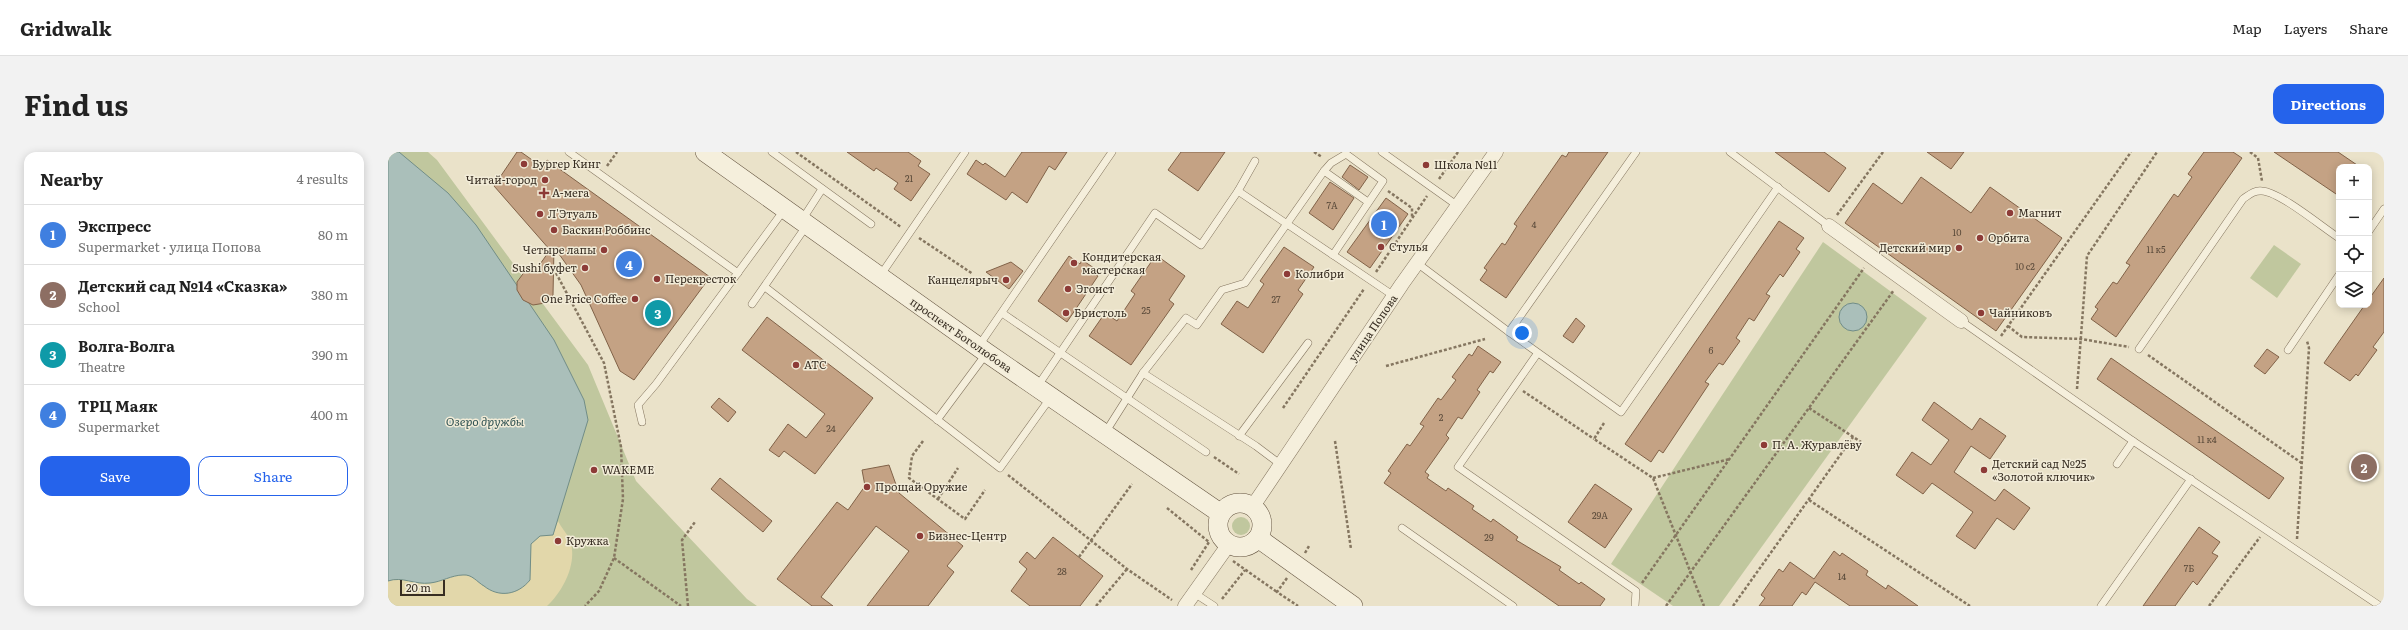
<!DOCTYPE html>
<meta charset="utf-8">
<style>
body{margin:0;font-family:Literata,serif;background:#f2f2f2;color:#222}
.controls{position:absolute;right:12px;top:12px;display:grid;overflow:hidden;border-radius:8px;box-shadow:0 2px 10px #0003}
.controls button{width:36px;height:36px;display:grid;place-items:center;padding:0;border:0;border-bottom:1px solid #e0e0e0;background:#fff;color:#222;font:20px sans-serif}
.scale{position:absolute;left:12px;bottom:10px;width:45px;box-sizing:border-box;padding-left:4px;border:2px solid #372d22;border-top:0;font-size:11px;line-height:14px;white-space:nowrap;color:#372d22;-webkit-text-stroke:3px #f2ecd8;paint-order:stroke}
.you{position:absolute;left:1134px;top:181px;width:14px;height:14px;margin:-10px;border:3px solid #fff;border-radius:50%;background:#1a73e8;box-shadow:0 0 0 6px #1a73e833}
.badge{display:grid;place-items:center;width:26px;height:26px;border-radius:50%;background:#2563eb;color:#fff;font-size:13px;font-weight:700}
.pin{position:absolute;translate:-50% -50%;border:2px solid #fff;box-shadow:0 1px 4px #0006}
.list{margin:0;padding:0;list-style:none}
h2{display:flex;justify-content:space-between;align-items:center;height:52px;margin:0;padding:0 16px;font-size:17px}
h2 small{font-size:13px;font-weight:400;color:#767676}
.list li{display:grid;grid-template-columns:26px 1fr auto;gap:12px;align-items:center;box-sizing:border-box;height:60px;padding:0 16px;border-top:1px solid #e0e0e0}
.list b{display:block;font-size:15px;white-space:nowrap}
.list p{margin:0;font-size:13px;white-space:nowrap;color:#767676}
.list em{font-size:13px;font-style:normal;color:#767676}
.actions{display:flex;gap:8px;padding:12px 16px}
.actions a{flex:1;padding:9px 0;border:1px solid #2563eb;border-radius:12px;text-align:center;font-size:14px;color:#2563eb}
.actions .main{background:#2563eb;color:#fff}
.icon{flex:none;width:22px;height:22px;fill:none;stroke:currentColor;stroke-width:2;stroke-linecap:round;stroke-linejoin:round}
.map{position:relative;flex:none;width:1996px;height:454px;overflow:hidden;border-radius:12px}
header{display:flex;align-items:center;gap:24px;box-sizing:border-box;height:56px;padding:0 20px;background:#fff;border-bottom:1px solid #e0e0e0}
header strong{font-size:19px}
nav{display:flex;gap:22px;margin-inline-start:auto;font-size:14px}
.intro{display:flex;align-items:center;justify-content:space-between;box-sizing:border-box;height:96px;padding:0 24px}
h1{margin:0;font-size:28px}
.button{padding:10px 18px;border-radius:12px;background:#2563eb;color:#fff;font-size:14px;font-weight:700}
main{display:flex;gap:24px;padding:0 24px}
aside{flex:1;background:#fff;border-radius:12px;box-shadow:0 2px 10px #0003}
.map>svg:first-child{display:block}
.green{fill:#c0c79e}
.sand{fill:#e2d7aa}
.water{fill:#aabfba;stroke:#718d87}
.building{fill:#c4a284;stroke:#816248}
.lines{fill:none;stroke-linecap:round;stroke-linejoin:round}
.lane-casing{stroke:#857660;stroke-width:8}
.street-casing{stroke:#857660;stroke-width:15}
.secondary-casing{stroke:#675743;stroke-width:20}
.path{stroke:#857660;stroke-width:2.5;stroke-dasharray:3 2;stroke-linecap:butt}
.lane{stroke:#f5efdc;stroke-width:7}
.street{stroke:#f5efdc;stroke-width:14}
.secondary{stroke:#f5efdc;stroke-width:19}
.poi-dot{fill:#8d3b37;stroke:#f2ecd8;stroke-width:1.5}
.labels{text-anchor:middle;stroke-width:3;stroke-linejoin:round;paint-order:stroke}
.number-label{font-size:9px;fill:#5a4a3a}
.poi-label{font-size:11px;fill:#372d22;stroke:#f2ecd8;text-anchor:start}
.street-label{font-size:11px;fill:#372d22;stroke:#f2ecd8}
.water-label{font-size:12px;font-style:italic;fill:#355;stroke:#f2ecd8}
</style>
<header>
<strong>Gridwalk</strong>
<nav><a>Map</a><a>Layers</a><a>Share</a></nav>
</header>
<div class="intro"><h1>Find us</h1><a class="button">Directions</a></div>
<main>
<aside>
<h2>Nearby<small>4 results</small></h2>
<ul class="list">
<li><span class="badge" style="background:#3f7fe0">1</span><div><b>Экспресс</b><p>Supermarket · улица Попова</p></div><em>80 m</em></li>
<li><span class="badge" style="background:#8d6e63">2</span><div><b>Детский сад №14 «Сказка»</b><p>School</p></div><em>380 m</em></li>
<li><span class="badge" style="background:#0f9aa8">3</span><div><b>Волга-Волга</b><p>Theatre</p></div><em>390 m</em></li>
<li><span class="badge" style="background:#3f7fe0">4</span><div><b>ТРЦ Маяк</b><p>Supermarket</p></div><em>400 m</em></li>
</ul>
<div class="actions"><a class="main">Save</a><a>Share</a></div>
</aside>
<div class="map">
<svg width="1996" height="454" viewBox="0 0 1996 454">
<rect width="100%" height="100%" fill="#eae2c9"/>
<g class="green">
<polygon points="0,0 40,0 49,8 200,213 248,329 359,447 369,454 0,454"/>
<polygon points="1435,90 1539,166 1331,454 1285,454 1223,412"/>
<polygon points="1886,93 1913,112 1889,146 1862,126"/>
<circle cx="853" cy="374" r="9"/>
</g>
<path class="sand" d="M170,369C173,375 179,382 182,388C190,411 175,439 159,454H0V429C15,423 27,434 43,431C53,430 67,421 77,423C85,424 90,429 95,434L142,428L143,392L152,384L165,383Z"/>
<g class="water">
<path d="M0,0H11L60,41L88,73L166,188L196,248L200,268L165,383L152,384L143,392L142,428C130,443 111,446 96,434C89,430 84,422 75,423C64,423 53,430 42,431C27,433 14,424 0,429Z"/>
<circle cx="1465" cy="165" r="14"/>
</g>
<g class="building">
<polygon points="129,0 133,0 154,15 159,8 322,125 246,228 232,219 193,133 166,95 165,143 157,151 145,153 135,148 129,138 129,130 137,119 140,116 150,115 162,98 106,34"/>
<polygon points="459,0 520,0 533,9 530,14 542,22 523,49 506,37 510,31 488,16 486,19"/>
<polygon points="634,0 679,0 667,18 661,14 639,51 624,40 618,48 579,22 588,8 595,13 597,11 617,25"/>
<polygon points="793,0 837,0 810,39 780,18"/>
<polygon points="1181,0 1220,0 1118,146 1092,128 1099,118 1096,116 1114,91 1117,93 1129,74 1126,72 1174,3 1178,5"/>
<polygon points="1387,0 1436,0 1458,16 1441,40"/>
<polygon points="1539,0 1576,0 1563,17"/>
<polygon points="1816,0 1845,0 1854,6 1728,185 1703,167 1710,157 1707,155 1725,130 1729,132 1742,113 1738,111 1786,42 1790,45 1804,25 1800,22"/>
<polygon points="1886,0 1950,0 1972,15 1951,15 1951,44"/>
<polygon points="962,13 980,25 971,38 954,25"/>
<polygon points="1533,25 1583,61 1602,35 1674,86 1608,179 1457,71 1485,31 1514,52"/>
<polygon points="942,30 966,46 945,78 921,61"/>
<polygon points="998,46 1020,62 982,116 959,100"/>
<polygon points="1391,69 1416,86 1408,97 1412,100 1395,125 1392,122 1378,142 1382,144 1366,169 1361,166 1348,186 1352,189 1335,213 1331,211 1317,230 1321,232 1275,301 1271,298 1263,310 1237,292"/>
<polygon points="896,95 926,115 910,138 915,142 875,201 833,172 849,149 860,156 876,132 872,129"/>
<polygon points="768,103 797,124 781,148 786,152 743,213 701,184 717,161 729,169 747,142 743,139"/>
<polygon points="681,104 692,112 694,108 709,118 707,122 710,124 679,170 650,149"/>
<polygon points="623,110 635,119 621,137 598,120"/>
<polygon points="1996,126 1996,180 1985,195 1989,198 1970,224 1968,222 1962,229 1936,211 1976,154 1981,153 1981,147"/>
<polygon points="379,165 485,246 427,322 396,299 391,305 381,298 400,272 418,286 437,262 354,198"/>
<polygon points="1188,166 1197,174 1185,191 1175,184"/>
<polygon points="1090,194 1113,210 1105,221 1102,219 1089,238 1092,240 1074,267 1070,265 1058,283 1061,286 1037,320 1041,323 1039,326 1058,339 1060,336 1086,354 1084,357 1103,370 1105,367 1130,385 1128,388 1173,415 1171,418 1191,432 1193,430 1217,447 1212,454 1171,454 996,331 1003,321 1000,319 1019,292 1022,294 1036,274 1032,272 1050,246 1053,248 1068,228 1064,225 1081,202 1084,204"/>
<polygon points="1879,197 1891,205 1877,222 1866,214"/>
<polygon points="1723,206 1896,326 1881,347 1709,227"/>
<polygon points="331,246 348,260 340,270 323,255"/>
<polygon points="1546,250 1584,278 1592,266 1618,284 1602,307 1583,294 1566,320 1607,349 1616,337 1642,356 1626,378 1609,366 1587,397 1568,384 1585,360 1544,331 1535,342 1508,323 1524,300 1543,313 1561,288 1534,268"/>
<polygon points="501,313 511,341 575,394 559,414 566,420 540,454 479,454 521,399 488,374 433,445 445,454 424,454 389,427 449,350 460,358 477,334 474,318"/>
<polygon points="332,326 384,369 375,380 323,337"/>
<polygon points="1207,332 1244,357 1217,396 1180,370"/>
<polygon points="1811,375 1832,390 1824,401 1830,404 1809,433 1805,429 1787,454 1755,454"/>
<polygon points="665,385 715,424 692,454 642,454 623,439 639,417 631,410 639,400 647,407"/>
<polygon points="1446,399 1452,404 1454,401 1480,419 1478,423 1498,437 1500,433 1530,454 1462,454 1427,430 1418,443 1414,440 1404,454 1371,454 1377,446 1373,443 1391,417 1395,420 1402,410 1426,427"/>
</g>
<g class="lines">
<g class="lane-casing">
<g id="lane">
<polyline points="181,0 350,121"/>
<polyline points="384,0 483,72"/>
<polyline points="994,0 1070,54"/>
<polyline points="1342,0 1441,74"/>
<polyline points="867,9 850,39 1006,144"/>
<polyline points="936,19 980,50"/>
<polyline points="414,68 434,37"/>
<polyline points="1981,79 1996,57"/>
<polyline points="1029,111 1121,180 1248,0"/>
<polyline points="492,124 577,0"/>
<polyline points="377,135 612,316 663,245"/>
<polyline points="364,152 419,73"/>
<polyline points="614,161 818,300"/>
<polyline points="1573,169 1745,289 1992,454"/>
<polyline points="1121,180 1233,260 1390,35"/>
<polyline points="590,195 724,0"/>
<path d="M1751,197L1855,47C1861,43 1866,38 1874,39C1892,40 1934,75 1951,86"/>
<polyline points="1900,198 1951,123"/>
<polyline points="1149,202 1070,315 1248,439 1247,454"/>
<polyline points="755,221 868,294 892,312"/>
<polyline points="649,235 767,61 813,93 850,39"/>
<polyline points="549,268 598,202"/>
<polyline points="254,270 250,253 268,232 396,58"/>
<polyline points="717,281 755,221 798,166 809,173 834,138 857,131 936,19 943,11 958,2 995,29 945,103"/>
<polyline points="851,284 920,191"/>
<polyline points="1729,312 1745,289"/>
<polyline points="1014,376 1125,454"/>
<polyline points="806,441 826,454"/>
<polyline points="1713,454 1803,327"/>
</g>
</g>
<g class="street-casing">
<g id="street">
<polyline points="1441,74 1573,169"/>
<polyline points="865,354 1014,132 1108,0"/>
<polyline points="797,454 841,392"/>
</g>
</g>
<g class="secondary-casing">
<g id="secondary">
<polyline points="317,0 599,201 832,361"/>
<circle cx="852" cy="373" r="22"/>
<polyline points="870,386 965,454"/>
</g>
</g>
<g class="path">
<polyline points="408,0 513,75"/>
<polyline points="926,0 934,5"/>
<polyline points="1862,0 1870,6 1874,29"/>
<polyline points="219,14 229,0"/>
<polyline points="1051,27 1070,0"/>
<polyline points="1000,39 1024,56 1024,65"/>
<polyline points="1449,63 1495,0"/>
<polyline points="531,86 585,122"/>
<polyline points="988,120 1039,44"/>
<polyline points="168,121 216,211 233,295 235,347 226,406 211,439 197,454"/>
<polyline points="1620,174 1634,185 1693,187 1741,195"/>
<polyline points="1613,184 1743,0"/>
<polyline points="1760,203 1915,312"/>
<polyline points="998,214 1097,187"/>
<polyline points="1689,237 1699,104 1769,0"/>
<polyline points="1135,239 1206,287"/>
<polyline points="895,256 976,137"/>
<polyline points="1421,256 1473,290"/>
<polyline points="1216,271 1206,287 1265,326 1316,454"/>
<polyline points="535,289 524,304 521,326 577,367 597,338"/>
<polyline points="947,289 963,397"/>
<polyline points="826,305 851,322"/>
<polyline points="620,323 739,417 784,448"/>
<polyline points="1265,326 1342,307"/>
<polyline points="550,347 570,316"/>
<polyline points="1421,348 1582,454"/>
<polyline points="779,356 821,390"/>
<polyline points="1909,387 1921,196 1919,189"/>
<polyline points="917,401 921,394"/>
<polyline points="691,405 744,332"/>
<polyline points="226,406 293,454"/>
<polyline points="845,409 889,440"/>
<polyline points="803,418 821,390"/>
<polyline points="899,426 889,440 910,454"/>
<polyline points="1254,431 1476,116"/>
<polyline points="834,447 857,418"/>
<polyline points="300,454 294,388 307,370"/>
<polyline points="708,454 739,417"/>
<polyline points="1278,454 1506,138"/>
<polyline points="1345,454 1465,285"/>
<polyline points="1821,454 1872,385"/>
</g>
<use href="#lane" class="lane"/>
<use href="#street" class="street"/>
<use href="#secondary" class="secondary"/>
</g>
<g class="poi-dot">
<circle cx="136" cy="12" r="4"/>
<circle cx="1038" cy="13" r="4"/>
<circle cx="157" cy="28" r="4"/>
<path d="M154 35h4v4h4v4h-4v4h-4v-4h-4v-4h4z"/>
<circle cx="1622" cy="61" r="4"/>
<circle cx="152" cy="62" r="4"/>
<circle cx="166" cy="78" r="4"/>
<circle cx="1592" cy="86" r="4"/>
<circle cx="993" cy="95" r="4"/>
<circle cx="1571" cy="96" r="4"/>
<circle cx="216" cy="98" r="4"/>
<circle cx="686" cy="111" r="4"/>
<circle cx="197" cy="116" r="4"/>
<circle cx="899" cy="122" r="4"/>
<circle cx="269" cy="127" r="4"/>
<circle cx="618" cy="128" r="4"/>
<circle cx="680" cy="137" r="4"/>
<circle cx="247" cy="147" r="4"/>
<circle cx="678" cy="161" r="4"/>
<circle cx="1593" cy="161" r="4"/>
<circle cx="408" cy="213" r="4"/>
<circle cx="1376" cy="293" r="4"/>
<circle cx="206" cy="318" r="4"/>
<circle cx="1596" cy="318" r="4"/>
<circle cx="479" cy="335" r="4"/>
<circle cx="532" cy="384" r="4"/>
<circle cx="170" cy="389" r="4"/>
</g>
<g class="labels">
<g class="number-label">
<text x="521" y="30">21</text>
<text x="944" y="57">7А</text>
<text x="1146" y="76">4</text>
<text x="1569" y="84">10</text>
<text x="1768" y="101">11 к5</text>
<text x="1637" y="118">10 с2</text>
<text x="888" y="151">27</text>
<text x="758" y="162">25</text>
<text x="1323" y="202">6</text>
<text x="1053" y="269">2</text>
<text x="443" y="280">24</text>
<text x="1819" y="291">11 к4</text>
<text x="1212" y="367">29А</text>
<text x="1101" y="389">29</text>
<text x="1801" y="420">7Б</text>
<text x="674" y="423">28</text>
<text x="1454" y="428">14</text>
</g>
<g class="poi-label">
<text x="144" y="16">Бургер Кинг</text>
<text x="1046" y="17">Школа №11</text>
<text x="149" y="32" text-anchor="end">Читай-город</text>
<text x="164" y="45">А-мега</text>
<text x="1630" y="65">Магнит</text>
<text x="160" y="66">Л'Этуаль</text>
<text x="174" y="82">Баскин Роббинс</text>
<text x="1600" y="90">Орбита</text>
<text x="1001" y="99">Стулья</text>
<text x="1563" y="100" text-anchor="end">Детский мир</text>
<text x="208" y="102" text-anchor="end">Четыре лапы</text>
<text x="694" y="109">Кондитерская<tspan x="694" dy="13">мастерская</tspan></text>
<text x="189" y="120" text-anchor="end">Sushi буфет</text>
<text x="907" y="126">Колибри</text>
<text x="277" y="131">Перекресток</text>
<text x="610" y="132" text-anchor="end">Канцелярыч</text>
<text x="688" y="141">Эгоист</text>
<text x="239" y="151" text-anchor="end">One Price Coffee</text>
<text x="686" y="165">Бристоль</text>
<text x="1601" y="165">Чайниковъ</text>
<text x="416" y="217">АТС</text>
<text x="1384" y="297">П. А. Журавлёву</text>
<text x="1604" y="316">Детский сад №25<tspan x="1604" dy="13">«Золотой ключик»</tspan></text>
<text x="214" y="322">WAKEME</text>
<text x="487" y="339">Прощай Оружие</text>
<text x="540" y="388">Бизнес-Центр</text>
<text x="178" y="393">Кружка</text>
</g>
<g class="street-label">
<text transform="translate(985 176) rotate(-56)" y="4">улица Попова</text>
<text transform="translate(573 183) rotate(35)" y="4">проспект Боголюбова</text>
</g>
<g class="water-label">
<text x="97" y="274">Озеро дружбы</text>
</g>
</g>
</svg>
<div class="controls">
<button>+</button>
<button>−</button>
<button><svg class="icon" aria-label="locate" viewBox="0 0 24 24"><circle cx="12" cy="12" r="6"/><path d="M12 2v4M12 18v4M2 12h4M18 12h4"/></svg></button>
<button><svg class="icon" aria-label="layers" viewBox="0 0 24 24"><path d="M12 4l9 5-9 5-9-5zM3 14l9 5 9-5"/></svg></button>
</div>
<div class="scale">20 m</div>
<div class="you"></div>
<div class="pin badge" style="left:996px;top:72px;background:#3f7fe0">1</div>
<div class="pin badge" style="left:1976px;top:315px;background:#8d6e63">2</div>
<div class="pin badge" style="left:270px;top:161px;background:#0f9aa8">3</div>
<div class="pin badge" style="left:241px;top:112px;background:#3f7fe0">4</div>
</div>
</main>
